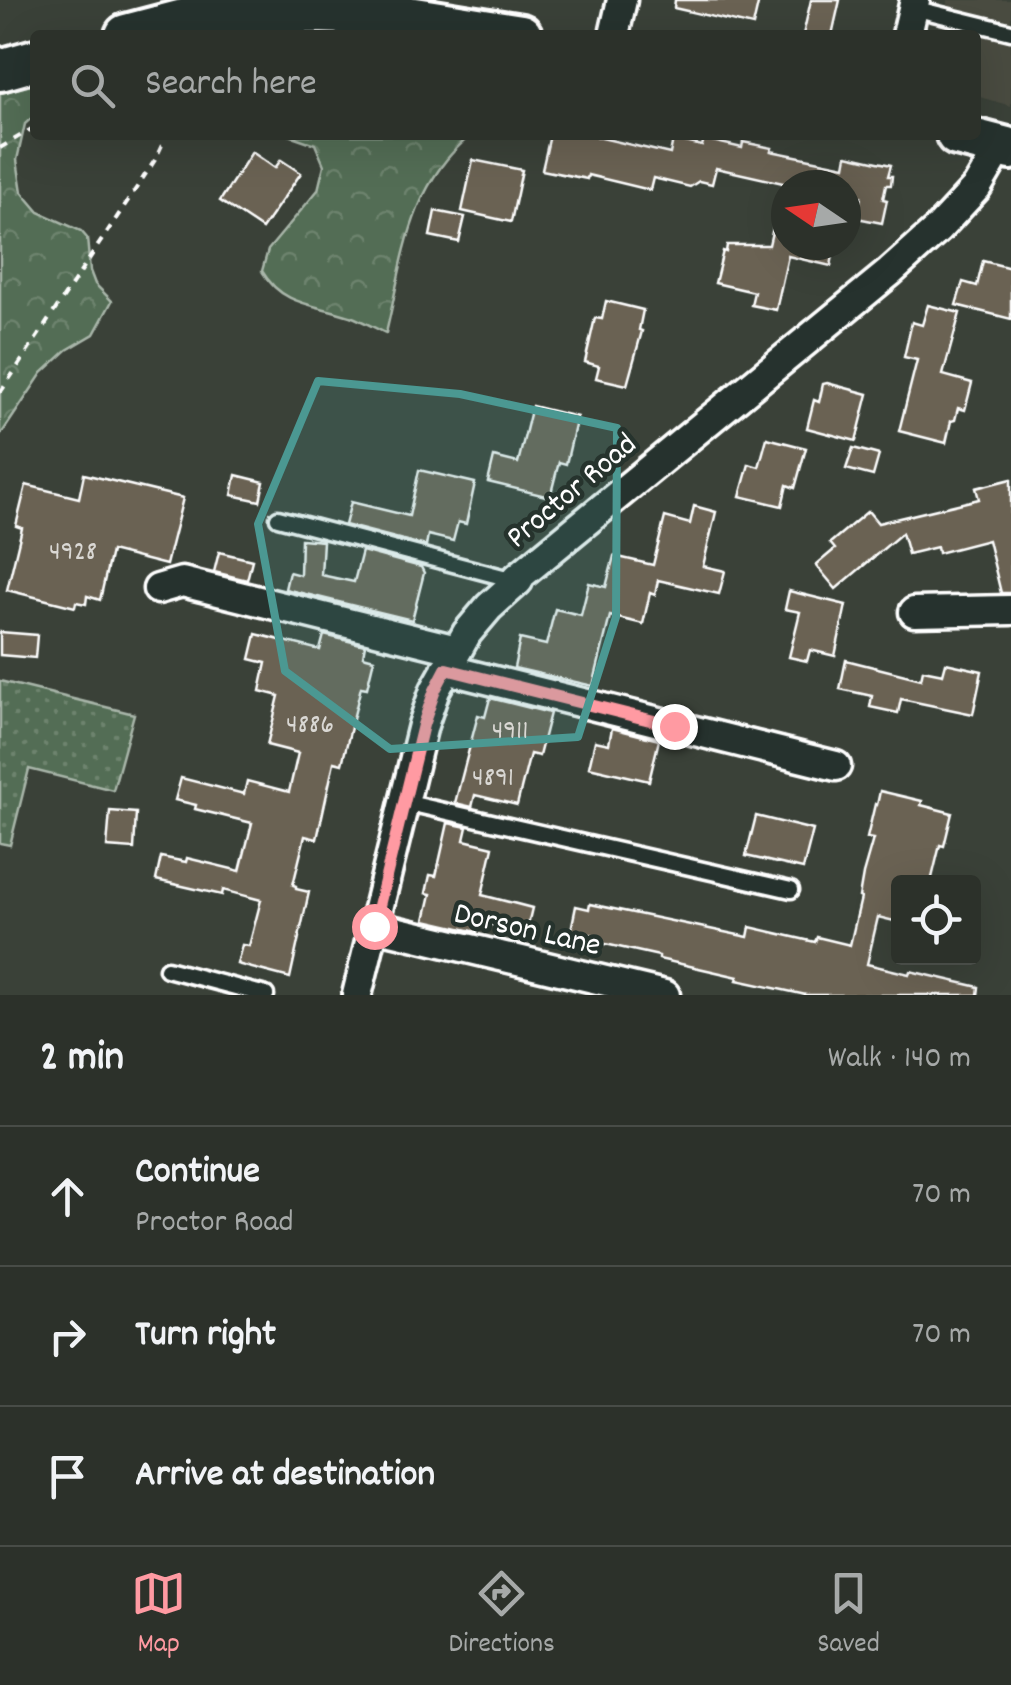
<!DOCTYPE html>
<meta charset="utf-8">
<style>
body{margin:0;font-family:Dekko,sans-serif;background:#383d36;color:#f1f3f6}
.controls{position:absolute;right:30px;bottom:30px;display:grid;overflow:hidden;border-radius:10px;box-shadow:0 10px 40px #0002}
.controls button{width:90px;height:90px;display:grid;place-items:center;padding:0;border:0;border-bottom:2px solid #484c47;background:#2c312a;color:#f1f3f6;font:50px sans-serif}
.compass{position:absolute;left:771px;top:170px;width:90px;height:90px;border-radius:50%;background:#2c312a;box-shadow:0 10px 40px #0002;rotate:283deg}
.stop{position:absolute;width:30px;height:30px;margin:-22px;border:8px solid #ff9aa2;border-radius:50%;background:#fff}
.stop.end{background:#ff9aa2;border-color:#fff;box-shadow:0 2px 10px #0008}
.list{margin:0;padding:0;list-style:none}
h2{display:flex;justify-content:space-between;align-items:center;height:130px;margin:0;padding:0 40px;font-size:42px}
h2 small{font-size:32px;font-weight:400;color:#a6a9a8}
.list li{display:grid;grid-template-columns:65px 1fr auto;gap:30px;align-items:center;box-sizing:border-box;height:140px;padding:0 40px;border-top:2px solid #484c47}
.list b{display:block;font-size:38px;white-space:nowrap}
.list p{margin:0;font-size:32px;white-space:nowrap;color:#a6a9a8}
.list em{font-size:32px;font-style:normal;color:#a6a9a8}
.icon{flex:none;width:55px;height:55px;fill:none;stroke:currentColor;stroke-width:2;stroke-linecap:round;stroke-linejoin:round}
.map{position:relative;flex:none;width:1011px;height:995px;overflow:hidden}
.search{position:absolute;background:#2c312a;box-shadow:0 10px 40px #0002;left:30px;right:30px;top:30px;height:110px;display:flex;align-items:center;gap:25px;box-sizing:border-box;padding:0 35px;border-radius:10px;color:#a6a9a8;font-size:38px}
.sheet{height:550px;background:#2c312a}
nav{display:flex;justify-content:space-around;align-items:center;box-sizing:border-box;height:140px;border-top:2px solid #484c47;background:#2c312a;font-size:28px;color:#a6a9a8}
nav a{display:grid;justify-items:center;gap:5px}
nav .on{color:#ff9aa2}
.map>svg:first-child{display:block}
.built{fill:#484b40}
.grass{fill:url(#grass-dots);stroke:#a9b6aa;stroke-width:2.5}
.forest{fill:url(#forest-crowns);stroke:#a9b6aa;stroke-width:2.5}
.building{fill:#6a6253;stroke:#fff;stroke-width:2.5}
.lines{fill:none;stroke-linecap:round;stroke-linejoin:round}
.lane-casing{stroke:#fff;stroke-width:21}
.street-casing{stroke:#fff;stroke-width:35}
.secondary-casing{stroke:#fff;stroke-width:48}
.path{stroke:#fff;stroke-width:4;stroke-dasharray:8 8;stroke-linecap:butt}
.lane{stroke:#26332d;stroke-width:14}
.street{stroke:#26332d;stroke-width:28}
.secondary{stroke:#26332d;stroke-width:40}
.route{stroke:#ff9aa2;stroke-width:12}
.marked{fill:#4b9892;fill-opacity:0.2;stroke:#4b9892;stroke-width:8;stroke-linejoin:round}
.labels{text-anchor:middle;stroke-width:9;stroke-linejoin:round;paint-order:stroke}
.number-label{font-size:28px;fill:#dad8d4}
.street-label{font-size:32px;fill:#fff;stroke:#26332d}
</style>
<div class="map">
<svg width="1011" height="995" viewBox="0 0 1011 995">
<defs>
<pattern id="grass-dots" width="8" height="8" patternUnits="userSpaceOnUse" patternTransform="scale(2.5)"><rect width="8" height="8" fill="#536d54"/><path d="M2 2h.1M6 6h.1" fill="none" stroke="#6d836e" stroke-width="1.8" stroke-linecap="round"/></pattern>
<pattern id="forest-crowns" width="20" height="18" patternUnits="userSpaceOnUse" patternTransform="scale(2.5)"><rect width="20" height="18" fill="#536d54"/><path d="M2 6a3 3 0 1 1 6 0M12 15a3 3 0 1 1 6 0" fill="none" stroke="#6d836e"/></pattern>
</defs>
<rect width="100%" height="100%" fill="#3a4138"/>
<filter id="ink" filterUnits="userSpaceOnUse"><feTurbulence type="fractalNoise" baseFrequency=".01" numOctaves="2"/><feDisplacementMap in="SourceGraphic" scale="20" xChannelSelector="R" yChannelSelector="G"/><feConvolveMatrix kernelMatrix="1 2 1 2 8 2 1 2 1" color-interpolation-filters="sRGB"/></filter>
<g filter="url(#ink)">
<polygon class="built" points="948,0 1011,0 1011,106 976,96 976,35 942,35"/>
<polygon class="grass" points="0,681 134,714 113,790 29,769 10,845 0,843"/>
<g class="forest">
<polygon points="35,84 35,115 25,124 17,160 22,192 39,212 81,231 87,238 90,271 95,284 112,301 94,334 67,350 42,373 0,436 0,93"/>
<path d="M289,135H471C408,187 404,259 386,333C375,328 363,321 350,316C316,304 283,307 262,271L268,250L318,190L324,165L315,144Z"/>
</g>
<g class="building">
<polygon points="675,0 759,0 753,26 674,8"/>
<polygon points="811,0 840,0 832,35 803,35"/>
<polygon points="550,135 589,135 670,154 673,139 702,146 704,139 742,148 743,142 772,148 771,151 845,166 847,155 891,165 888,176 892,176 891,185 886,185 883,199 887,200 882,223 857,218 861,197 846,194 846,185 783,185 783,183 716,168 712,184 699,181 690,187 653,178 650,190 588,175 587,179 542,170"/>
<polygon points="252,152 275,168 281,160 301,173 262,229 220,201"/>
<polygon points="473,160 522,170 511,222 462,211"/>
<polygon points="778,206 786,207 786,245 835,245 831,266 788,256 776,310 751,305 754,292 715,283 723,251 726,252 727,245 769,245"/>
<polygon points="435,211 465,217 459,242 430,236"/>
<polygon points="983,261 1011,268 1011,319 956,305 963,282 977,286"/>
<polygon points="606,301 643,310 639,330 642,331 627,385 596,378 599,366 585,362 595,318 602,319"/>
<polygon points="928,305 960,313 943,375 972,383 965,410 958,408 955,420 951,421 946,443 899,431 917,360 904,357 912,322 922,325"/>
<polygon points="827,383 868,394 856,441 807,428 814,400 819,402 823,384"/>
<polygon points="532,406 577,417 566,464 559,462 550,497 488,482 494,457 518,463"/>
<polygon points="767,438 806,448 795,488 787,485 782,506 740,496 749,464 759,467"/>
<polygon points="853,448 879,455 873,476 846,469"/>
<polygon points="419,470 475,483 466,524 458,522 453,541 428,535 426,546 345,525 351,502 409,516"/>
<polygon points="84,474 183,498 166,565 111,551 100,600 87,596 86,604 76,602 75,607 7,590 22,528 16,526 26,485 79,498"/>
<polygon points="236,475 264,482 260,501 232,495"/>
<polygon points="1011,479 1011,593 1001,593 988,540 938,553 937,547 908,554 902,533 836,589 816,565 835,549 830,543 868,511 878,523 979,499 976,488"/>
<polygon points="694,506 716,512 703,566 725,571 719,594 658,580 655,595 650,593 643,624 610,616 593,686 514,668 520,639 546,645 555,609 581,615 589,583 606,587 614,556 653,565 665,517 690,524"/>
<polygon points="301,539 323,541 321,575 354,582 362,551 421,567 424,573 412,620 285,589 289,572 300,575"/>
<polygon points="219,552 252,560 247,580 214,572"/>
<polygon points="789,591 846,605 835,656 810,650 807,661 789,657 800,612 785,609"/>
<polygon points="0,632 37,635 35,658 0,655"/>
<polygon points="256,634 320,650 324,635 365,645 363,656 374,659 367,688 361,687 342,764 334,762 317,839 305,836 293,885 296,886 296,889 309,892 290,978 237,964 242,945 249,946 261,900 223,890 222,895 156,880 161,857 186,862 187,858 240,871 252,823 195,809 196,805 175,800 181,778 244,794 247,781 289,792 298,753 267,745 279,696 260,691 266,663 250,659"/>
<polygon points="846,660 921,679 923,670 943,674 946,663 982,671 973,714 901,699 898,713 870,707 872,696 840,689"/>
<polygon points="490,698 550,713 539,756 530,754 517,805 475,795 472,807 455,803 478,715 485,717"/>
<polygon points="612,728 659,740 649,781 589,767 595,741 609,744"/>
<polygon points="880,791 922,801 921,805 952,813 944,846 940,845 931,882 898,882 898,922 878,917 867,964 909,974 910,971 979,987 978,995 806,995 737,980 738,977 659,959 659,956 601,943 597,941 598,936 571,930 576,906 589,909 590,904 748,937 750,927 815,942 817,937 850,945 861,898 859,897 863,874 873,839 867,838 875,804 877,805"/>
<polygon points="110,811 136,813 134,849 107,847"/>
<polygon points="756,816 813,830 803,869 746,856"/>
<polygon points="448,823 467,827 464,840 493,847 482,895 532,908 526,933 479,922 477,932 425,920 431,894 426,893 430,875 436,876"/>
</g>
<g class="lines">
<g class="lane-casing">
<g id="lane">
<polyline points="913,8 1011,32"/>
<polyline points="278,518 518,581"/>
<polyline points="404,802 791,890"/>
<polyline points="167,969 266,995"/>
</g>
</g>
<g class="street-casing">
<g id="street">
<polyline points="614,35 622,0"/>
<polyline points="907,35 915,0"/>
<polyline points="158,589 182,582 457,650"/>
<polyline points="914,612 1011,610"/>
<polyline points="446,669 836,766"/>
<polyline points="374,926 665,995"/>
<polyline points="357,995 423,725 435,690 467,633 489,607 518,581 517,578 890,272 938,229 977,187 1001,146"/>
</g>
</g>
<g class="secondary-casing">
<g id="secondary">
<polyline points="126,35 187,19 237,14 315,12 396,15 521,35"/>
<polyline points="0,70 35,60"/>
<polyline points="957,135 1011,149"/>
</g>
</g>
<g class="path">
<polyline points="0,148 35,127"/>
<polyline points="0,393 155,160 162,145 162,135"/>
</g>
<use href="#lane" class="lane"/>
<use href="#street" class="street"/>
<use href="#secondary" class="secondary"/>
</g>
</g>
<g class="lines" filter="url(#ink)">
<polyline class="route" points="374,926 423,725 435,690 446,669 674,726"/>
</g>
<path class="marked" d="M318,381L460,394L617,428L616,617L578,737L390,749L285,671L258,524Z"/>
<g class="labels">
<g class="number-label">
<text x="73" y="559">4928</text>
<text x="310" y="732">4886</text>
<text x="510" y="738">4911</text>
<text x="493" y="785">4891</text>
</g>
<g class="street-label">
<text transform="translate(570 489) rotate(-40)" y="11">Proctor Road</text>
<text transform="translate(528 927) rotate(13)" y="11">Dorson Lane</text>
</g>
</g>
</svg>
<div class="controls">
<button><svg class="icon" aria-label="locate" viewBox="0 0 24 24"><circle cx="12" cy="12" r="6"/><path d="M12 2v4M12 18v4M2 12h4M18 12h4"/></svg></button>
</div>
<svg class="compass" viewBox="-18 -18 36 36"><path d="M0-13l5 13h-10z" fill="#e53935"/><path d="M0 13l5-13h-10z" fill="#a6a9a8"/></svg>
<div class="stop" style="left:374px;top:926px"></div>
<div class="stop end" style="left:674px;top:726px"></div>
<div class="search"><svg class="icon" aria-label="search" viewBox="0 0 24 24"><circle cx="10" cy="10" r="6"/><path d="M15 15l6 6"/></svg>Search here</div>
</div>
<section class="sheet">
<h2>2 min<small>Walk · 140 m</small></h2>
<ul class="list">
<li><svg class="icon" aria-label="ahead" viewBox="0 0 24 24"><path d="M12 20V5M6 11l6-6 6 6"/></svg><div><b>Continue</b><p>Proctor Road</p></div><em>70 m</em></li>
<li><svg class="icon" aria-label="right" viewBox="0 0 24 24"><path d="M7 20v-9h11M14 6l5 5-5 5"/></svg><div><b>Turn right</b></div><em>70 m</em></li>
<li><svg class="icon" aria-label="arrive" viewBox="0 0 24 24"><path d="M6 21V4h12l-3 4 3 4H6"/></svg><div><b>Arrive at destination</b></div></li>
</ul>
</section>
<nav>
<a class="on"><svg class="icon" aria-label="map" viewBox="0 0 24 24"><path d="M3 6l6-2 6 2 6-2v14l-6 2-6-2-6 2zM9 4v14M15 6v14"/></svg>Map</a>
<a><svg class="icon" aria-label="directions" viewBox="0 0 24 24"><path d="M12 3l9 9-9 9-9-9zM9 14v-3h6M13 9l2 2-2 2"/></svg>Directions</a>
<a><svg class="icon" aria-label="saved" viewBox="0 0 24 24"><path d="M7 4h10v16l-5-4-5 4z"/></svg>Saved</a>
</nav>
